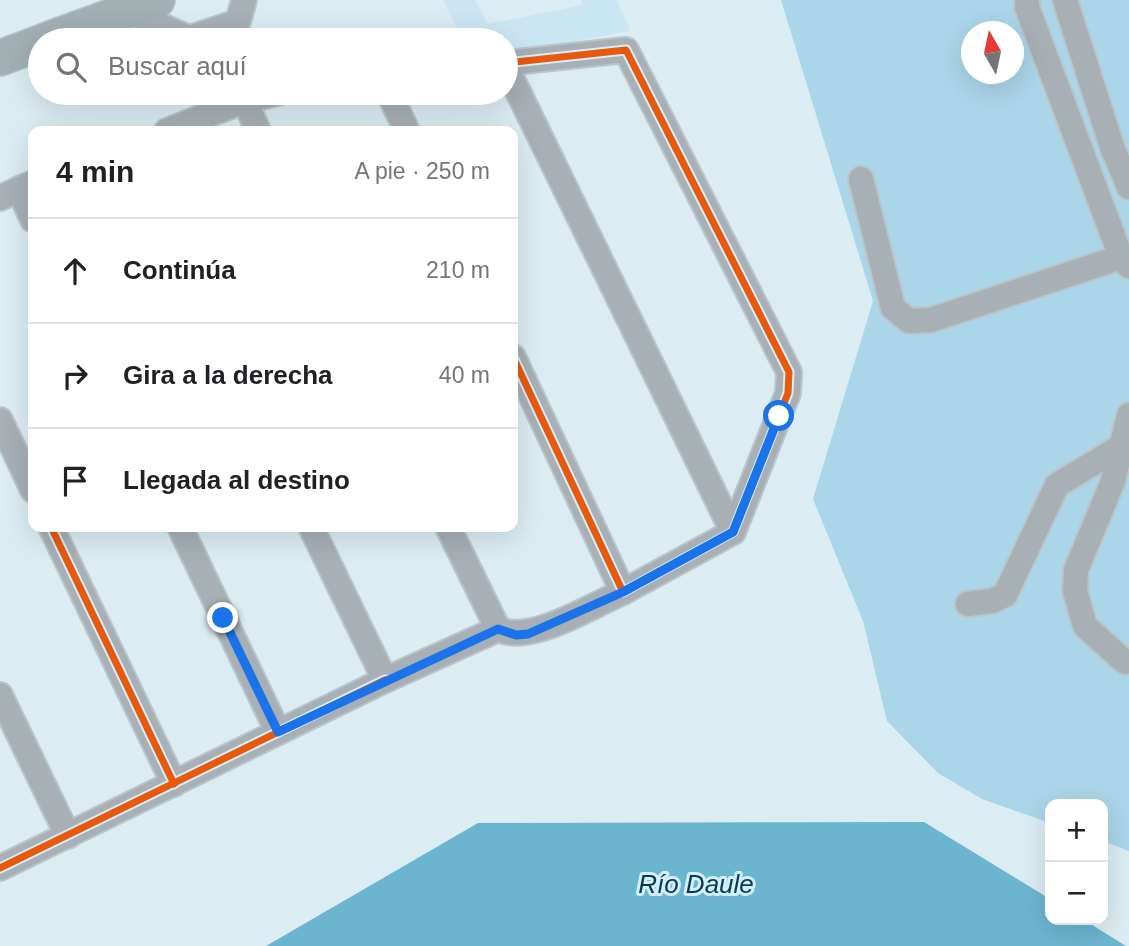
<!DOCTYPE html>
<html lang="es">
<meta charset="utf-8">
<style>
body{margin:0;font-family:Arial,sans-serif;background:#f6f6f6;color:#202124}
.controls{position:absolute;right:21px;bottom:21px;display:grid;overflow:hidden;border-radius:14px;box-shadow:0 7px 28px #0002}
.controls button{width:63px;height:63px;display:grid;place-items:center;padding:0;border:0;border-bottom:2px solid #e0e0e0;background:#fff;color:#202124;font:35px sans-serif}
.compass{position:absolute;left:961px;top:21px;width:63px;height:63px;border-radius:50%;background:#fff;box-shadow:0 7px 28px #0002;rotate:351deg}
.stop{position:absolute;width:21px;height:21px;margin:-16px;border:5px solid #1a73e8;border-radius:50%;background:#fff}
.stop.end{background:#1a73e8;border-color:#fff;box-shadow:0 2px 7px #0008}
.list{margin:0;padding:0;list-style:none}
h2{display:flex;justify-content:space-between;align-items:center;height:91px;margin:0;padding:0 28px;font-size:30px}
h2 small{font-size:23px;font-weight:400;color:#757577}
.list li{display:grid;grid-template-columns:46px 1fr auto;gap:21px;align-items:center;box-sizing:border-box;height:105px;padding:0 28px;border-top:2px solid #e0e0e0}
.list b{display:block;font-size:26px;white-space:nowrap}
.list em{font-size:23px;font-style:normal;color:#757577}
.icon{flex:none;width:38px;height:38px;fill:none;stroke:currentColor;stroke-width:2;stroke-linecap:round;stroke-linejoin:round}
.map{position:relative;flex:none;width:1129px;height:946px;overflow:hidden}
.search{position:absolute;background:#fff;box-shadow:0 7px 28px #0002;left:28px;top:28px;width:490px;height:77px;display:flex;align-items:center;gap:18px;box-sizing:border-box;padding:0 24px;border-radius:38px;color:#757577;font-size:26px}
.panel{position:absolute;background:#fff;box-shadow:0 7px 28px #0002;left:28px;top:126px;width:490px;height:406px;border-radius:14px}
.map>svg:first-child{display:block}
.built{fill:#cbe6f3}
.green{fill:#abd5e8;fill-rule:evenodd}
.water{fill:#6cb5d1}
.lines{fill:none;stroke-linecap:round;stroke-linejoin:round}
.minor-casing{stroke:#b8c6cc;stroke-width:28}
.highway-casing{stroke:#b8c6cc;stroke-width:38}
.minor{stroke:#a8b0b5;stroke-width:24}
.highway{stroke:#a2afb3;stroke-width:35}
.cycleway-casing{stroke:#d2effd;stroke-width:11}
.cycleway{stroke:#e8590c;stroke-width:7}
.route{stroke:#1a73e8;stroke-width:9}
.labels{text-anchor:middle;stroke-width:6;stroke-linejoin:round;paint-order:stroke}
.water-label{font-size:26px;font-style:italic;fill:#0e3949;stroke:#d2effd}
</style>
<div class="map">
<svg width="1129" height="946" viewBox="0 0 1129 946">
<rect width="100%" height="100%" fill="#dcecf3"/>
<polygon class="built" points="443,0 475,0 488,24 583,5 582,0 617,0 630,31 506,54 506,40 463,40"/>
<path class="green" d="M781,0H1129V851L1103,841V804H1050V823L982,799L938,773L887,721L863,621L813,499L873,301ZM972,32H1014V74H972Z"/>
<polygon class="water" points="924,822 1050,899 1050,920 1084,920 1126,946 266,946 478,823"/>
<g class="lines">
<g class="minor-casing">
<g id="minor">
<polyline points="1027,0 1027,7 1121,257 1129,266"/>
<polyline points="1065,0 1112,147 1129,187"/>
<polyline points="126,10 193,40"/>
<polyline points="190,38 235,23"/>
<polyline points="233,40 244,0"/>
<polyline points="506,63 626,50 789,372 788,393 733,532 623,592 513,357"/>
<polyline points="506,67 733,532"/>
<polyline points="242,93 258,131"/>
<polyline points="389,93 407,131"/>
<polyline points="167,131 243,101 277,93"/>
<polyline points="861,179 893,308 909,321 931,320 1121,257"/>
<polyline points="19,189 33,220"/>
<polyline points="0,198 33,183"/>
<polyline points="0,420 33,490"/>
<polyline points="51,527 174,784"/>
<polyline points="180,527 278,732"/>
<polyline points="311,527 385,680 498,629"/>
<path d="M448,527L498,629C530,645 591,606 623,592"/>
<polyline points="968,604 992,601 1005,595 1057,485 1122,446"/>
<polyline points="1125,662 1085,626 1075,591 1076,570 1113,481 1129,415"/>
<polyline points="0,695 68,836"/>
<polyline points="0,868 385,680"/>
</g>
</g>
<g class="highway-casing">
<g id="highway">
<polyline points="47,40 157,0"/>
<polyline points="0,58 40,43"/>
</g>
</g>
<use href="#minor" class="minor"/>
<use href="#highway" class="highway"/>
<g class="cycleway-casing">
<g id="cycleway">
<polyline points="506,63 626,50 789,372 788,393 733,532 623,592 513,357"/>
<polyline points="51,527 174,784"/>
<polyline points="0,868 385,680"/>
</g>
</g>
<use href="#cycleway" class="cycleway"/>
</g>
<g class="lines">
<polyline class="route" points="223,618 278,732 498,629 516,635 528,634 623,592 733,532 779,416"/>
</g>
<g class="labels">
<g class="water-label">
<text x="696" y="893">Río Daule</text>
</g>
</g>
</svg>
<div class="controls">
<button>+</button>
<button>−</button>
</div>
<svg class="compass" viewBox="-18 -18 36 36"><path d="M0-13l5 13h-10z" fill="#e53935"/><path d="M0 13l5-13h-10z" fill="#757577"/></svg>
<div class="stop" style="left:779px;top:416px"></div>
<div class="stop end" style="left:223px;top:618px"></div>
<div class="search"><svg class="icon" aria-label="search" viewBox="0 0 24 24"><circle cx="10" cy="10" r="6"/><path d="M15 15l6 6"/></svg>Buscar aquí</div>
<section class="panel">
<h2>4 min<small>A pie · 250 m</small></h2>
<ul class="list">
<li><svg class="icon" aria-label="ahead" viewBox="0 0 24 24"><path d="M12 20V5M6 11l6-6 6 6"/></svg><div><b>Continúa</b></div><em>210 m</em></li>
<li><svg class="icon" aria-label="right" viewBox="0 0 24 24"><path d="M7 20v-9h11M14 6l5 5-5 5"/></svg><div><b>Gira a la derecha</b></div><em>40 m</em></li>
<li><svg class="icon" aria-label="arrive" viewBox="0 0 24 24"><path d="M6 21V4h12l-3 4 3 4H6"/></svg><div><b>Llegada al destino</b></div></li>
</ul>
</section>
</div>
